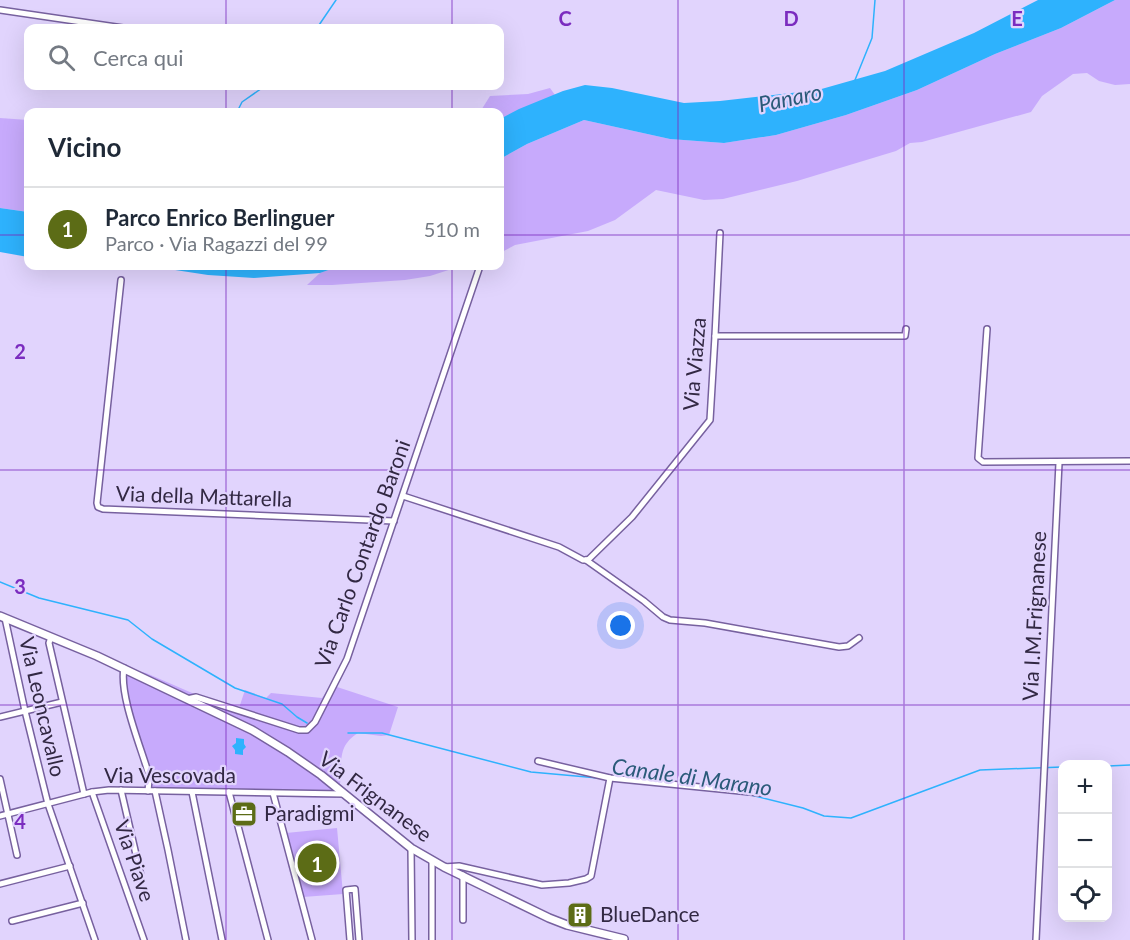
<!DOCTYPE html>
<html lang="it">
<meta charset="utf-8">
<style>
body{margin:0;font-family:Lato,sans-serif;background:#f6f6f7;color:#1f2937}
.controls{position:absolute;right:18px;bottom:18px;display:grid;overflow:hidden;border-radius:12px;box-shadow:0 6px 24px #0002}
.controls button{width:54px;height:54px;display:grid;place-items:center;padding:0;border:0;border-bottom:2px solid #e0e1e3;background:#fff;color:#1f2937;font:30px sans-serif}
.you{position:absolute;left:621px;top:626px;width:21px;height:21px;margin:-15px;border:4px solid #fff;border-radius:50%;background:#1a73e8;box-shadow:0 0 0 9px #1a73e833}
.badge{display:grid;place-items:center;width:39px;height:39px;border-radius:50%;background:#5c6c16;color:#fff;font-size:20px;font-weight:700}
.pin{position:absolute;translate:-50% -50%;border:3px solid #fff;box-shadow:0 2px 6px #0006}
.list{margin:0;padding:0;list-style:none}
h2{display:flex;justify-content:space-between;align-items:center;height:78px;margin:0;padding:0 24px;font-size:26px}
h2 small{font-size:20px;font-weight:400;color:#747a83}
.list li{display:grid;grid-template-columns:39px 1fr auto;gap:18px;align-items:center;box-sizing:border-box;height:84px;padding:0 24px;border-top:2px solid #e0e1e3}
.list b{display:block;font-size:22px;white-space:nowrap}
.list p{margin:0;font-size:20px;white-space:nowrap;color:#747a83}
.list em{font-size:20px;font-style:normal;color:#747a83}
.icon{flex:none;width:33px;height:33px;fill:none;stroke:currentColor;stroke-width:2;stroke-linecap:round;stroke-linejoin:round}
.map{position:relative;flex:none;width:1130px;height:940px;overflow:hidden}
.search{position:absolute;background:#fff;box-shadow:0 6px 24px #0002;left:24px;top:24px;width:480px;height:66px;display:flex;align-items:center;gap:15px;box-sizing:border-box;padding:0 21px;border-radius:12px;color:#747a83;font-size:22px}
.panel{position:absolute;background:#fff;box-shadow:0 6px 24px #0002;left:24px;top:108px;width:480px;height:162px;border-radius:12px}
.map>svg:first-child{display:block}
.green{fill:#c7aafc}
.water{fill:#2eb2fd}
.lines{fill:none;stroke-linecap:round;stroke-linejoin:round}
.stream{stroke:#2eb2fd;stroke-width:1.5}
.minor-casing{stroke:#77619f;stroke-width:8}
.major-casing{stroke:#77619f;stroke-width:10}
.minor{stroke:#fff;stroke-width:5}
.major{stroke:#fff;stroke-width:7}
.grid{fill:none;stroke:#7b2cbf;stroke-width:1.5;stroke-opacity:0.55}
.labels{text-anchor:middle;stroke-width:4.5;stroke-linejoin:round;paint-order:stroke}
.street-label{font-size:21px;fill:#322843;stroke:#e1d4fd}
.poi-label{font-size:21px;fill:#322843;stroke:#e1d4fd;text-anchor:start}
.water-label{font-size:22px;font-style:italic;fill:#2a5a79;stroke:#e1d4fd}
.grid-label{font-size:20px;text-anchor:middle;font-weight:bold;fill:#7b2cbf;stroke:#e1d4fd;stroke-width:4.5;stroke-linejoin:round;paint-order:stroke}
</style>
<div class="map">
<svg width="1130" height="940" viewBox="0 0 1130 940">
<rect width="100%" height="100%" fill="#e1d4fd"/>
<g class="green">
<polygon points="1115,0 1130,0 1130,84 1115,85 1099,81 1087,73 1073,74 1042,96 1031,112 922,142 910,143 896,151 797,181 723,199 704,200 656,190 615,220 588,231 515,245 500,253 500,159 527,144 584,120 670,139 724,143 776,135 846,115 917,90 995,54 1061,28"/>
<polygon points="550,88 555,95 500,119 500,112 480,112 490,96 528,94"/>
<polygon points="0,118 28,120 28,212 0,208"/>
<polygon points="340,266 461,266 430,276 405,280 332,285 307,285 320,273"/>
<path d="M123,668L146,673L199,696L239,708L245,690L266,698L271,693L322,698L331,685L398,707L389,735L381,736L358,733C336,747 343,762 340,784C339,789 337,793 336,798L155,794L124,698L121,680Z"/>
<polygon points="337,828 343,894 303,897 286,833"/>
</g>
<g class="water">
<polygon points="1038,0 1115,0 1061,28 995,54 917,90 846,115 776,135 724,143 670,139 584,120 527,144 500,159 500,119 519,109 563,91 585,85 612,88 684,103 720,101 818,90 885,71 974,33"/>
<polygon points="0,208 28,212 28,257 0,252"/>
<polygon points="149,266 340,266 320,273 254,278 208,275"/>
<polygon points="236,738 244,739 244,744 246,747 243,750 243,755 235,754 235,750 232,746 236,743"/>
</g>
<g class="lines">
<g class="stream">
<polyline points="317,28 336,0"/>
<polyline points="855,80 872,38 875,0"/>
<polyline points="237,112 242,102 265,86"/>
<polyline points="0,582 39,598 128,620 152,639 235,688 282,704 297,717 307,723"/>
<polyline points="348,733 382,733 531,772 598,778"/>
<polyline points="1108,766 1130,765"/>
<polyline points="707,790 751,795 803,808 824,816 851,818 980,770 1062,767"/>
</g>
<g class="minor-casing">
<g id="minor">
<polyline points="0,10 123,28"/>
<polyline points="121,280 97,503 98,507 103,509 394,521"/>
<polyline points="987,329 978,458 983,462 1130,461"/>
<polyline points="715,336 905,336 906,329"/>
<polyline points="403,496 559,547 583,560 586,560 589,559 632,517 710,420 715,336 720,233"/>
<polyline points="586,560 644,601 663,617 670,620 705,623 839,647 848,646 859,638"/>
<polyline points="5,618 25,711 48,804 95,940"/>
<polyline points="51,637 49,643 84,794"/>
<path d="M124,668C119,694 140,745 148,772L149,780L148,791"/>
<polyline points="187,699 196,697 299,730 307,730 315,722 347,659 480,266"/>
<polyline points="0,717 62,702"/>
<polyline points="538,761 610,778 760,793"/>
<polyline points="0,779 17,855"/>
<polyline points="121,790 141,876"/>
<polyline points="155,791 168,850 186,940"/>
<polyline points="92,792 144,940"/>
<polyline points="192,792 222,940"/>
<polyline points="229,792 268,940"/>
<polyline points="273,793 312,940"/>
<polyline points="0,816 92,792 109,790 344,794"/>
<polyline points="411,848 412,940"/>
<polyline points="432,860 432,940"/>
<polyline points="444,867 459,866 542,885 569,883 586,879 591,876 610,778"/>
<polyline points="0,884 70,866"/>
<polyline points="463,920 463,875"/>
<polyline points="12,921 83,903"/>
<polyline points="350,940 346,890 355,889 359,940"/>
<polyline points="1036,940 1059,463"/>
</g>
</g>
<g class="major-casing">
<polyline id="major" points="0,616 97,656 252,730 288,752 321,775 411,848 444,867 549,918 567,925 624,939"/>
</g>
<use href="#minor" class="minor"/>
<use href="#major" class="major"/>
</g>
<path class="grid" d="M226,0V28M452,0V28M678,0V940M904,0V940M226,86V112M452,86V112M0,235H28M500,235H1130M226,266V940M452,266V940M0,470H1130M0,705H1130"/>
<defs>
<g id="office-square" transform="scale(1.35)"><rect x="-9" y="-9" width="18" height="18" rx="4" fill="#5c6c16" stroke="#e1d4fd"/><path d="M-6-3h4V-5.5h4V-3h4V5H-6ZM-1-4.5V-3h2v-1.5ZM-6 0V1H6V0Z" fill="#fff"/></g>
<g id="building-square" transform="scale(1.35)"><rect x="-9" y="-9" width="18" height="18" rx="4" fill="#5c6c16" stroke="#e1d4fd"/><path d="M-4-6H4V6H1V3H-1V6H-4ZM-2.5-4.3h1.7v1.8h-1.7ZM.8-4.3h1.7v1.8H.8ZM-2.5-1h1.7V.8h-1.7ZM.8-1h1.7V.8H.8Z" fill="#fff"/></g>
</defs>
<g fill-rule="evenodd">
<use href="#office-square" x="244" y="814"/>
<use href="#building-square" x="580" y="915"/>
</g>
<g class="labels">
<g class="street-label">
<text transform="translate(695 364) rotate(-85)" y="7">Via Viazza</text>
<text transform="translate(204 497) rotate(2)" y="7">Via della Mattarella</text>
<text transform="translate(363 554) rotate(-70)" y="7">Via Carlo Contardo Baroni</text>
<text transform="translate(1035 616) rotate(-87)" y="7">Via I.M.Frignanese</text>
<text transform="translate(42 707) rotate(77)" y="7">Via Leoncavallo</text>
<text x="170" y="783">Via Vescovada</text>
<text transform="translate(375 797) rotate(37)" y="7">Via Frignanese</text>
<text transform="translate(134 861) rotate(71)" y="7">Via Piave</text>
</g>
<g class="poi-label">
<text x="264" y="821">Paradigmi</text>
<text x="600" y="922">BlueDance</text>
</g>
<g class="water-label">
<text transform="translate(790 98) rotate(-12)" y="8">Panaro</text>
<text transform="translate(692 777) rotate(8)" y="8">Canale di Marano</text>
</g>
</g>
<g class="grid-label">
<text x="565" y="26">C</text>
<text x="791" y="26">D</text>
<text x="1017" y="26">E</text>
<text x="20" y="359">2</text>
<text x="20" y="594">3</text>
<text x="20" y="829">4</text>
</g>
</svg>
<div class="controls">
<button>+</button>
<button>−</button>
<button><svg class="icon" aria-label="locate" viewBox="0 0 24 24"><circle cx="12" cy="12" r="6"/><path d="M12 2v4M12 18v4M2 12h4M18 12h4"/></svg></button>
</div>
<div class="you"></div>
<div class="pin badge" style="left:317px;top:863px">1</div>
<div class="search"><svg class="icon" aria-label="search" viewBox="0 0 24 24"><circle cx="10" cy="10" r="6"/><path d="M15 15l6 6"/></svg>Cerca qui</div>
<section class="panel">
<h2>Vicino<small></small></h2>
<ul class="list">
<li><span class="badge">1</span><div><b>Parco Enrico Berlinguer</b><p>Parco · Via Ragazzi del 99</p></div><em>510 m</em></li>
</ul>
</section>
</div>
